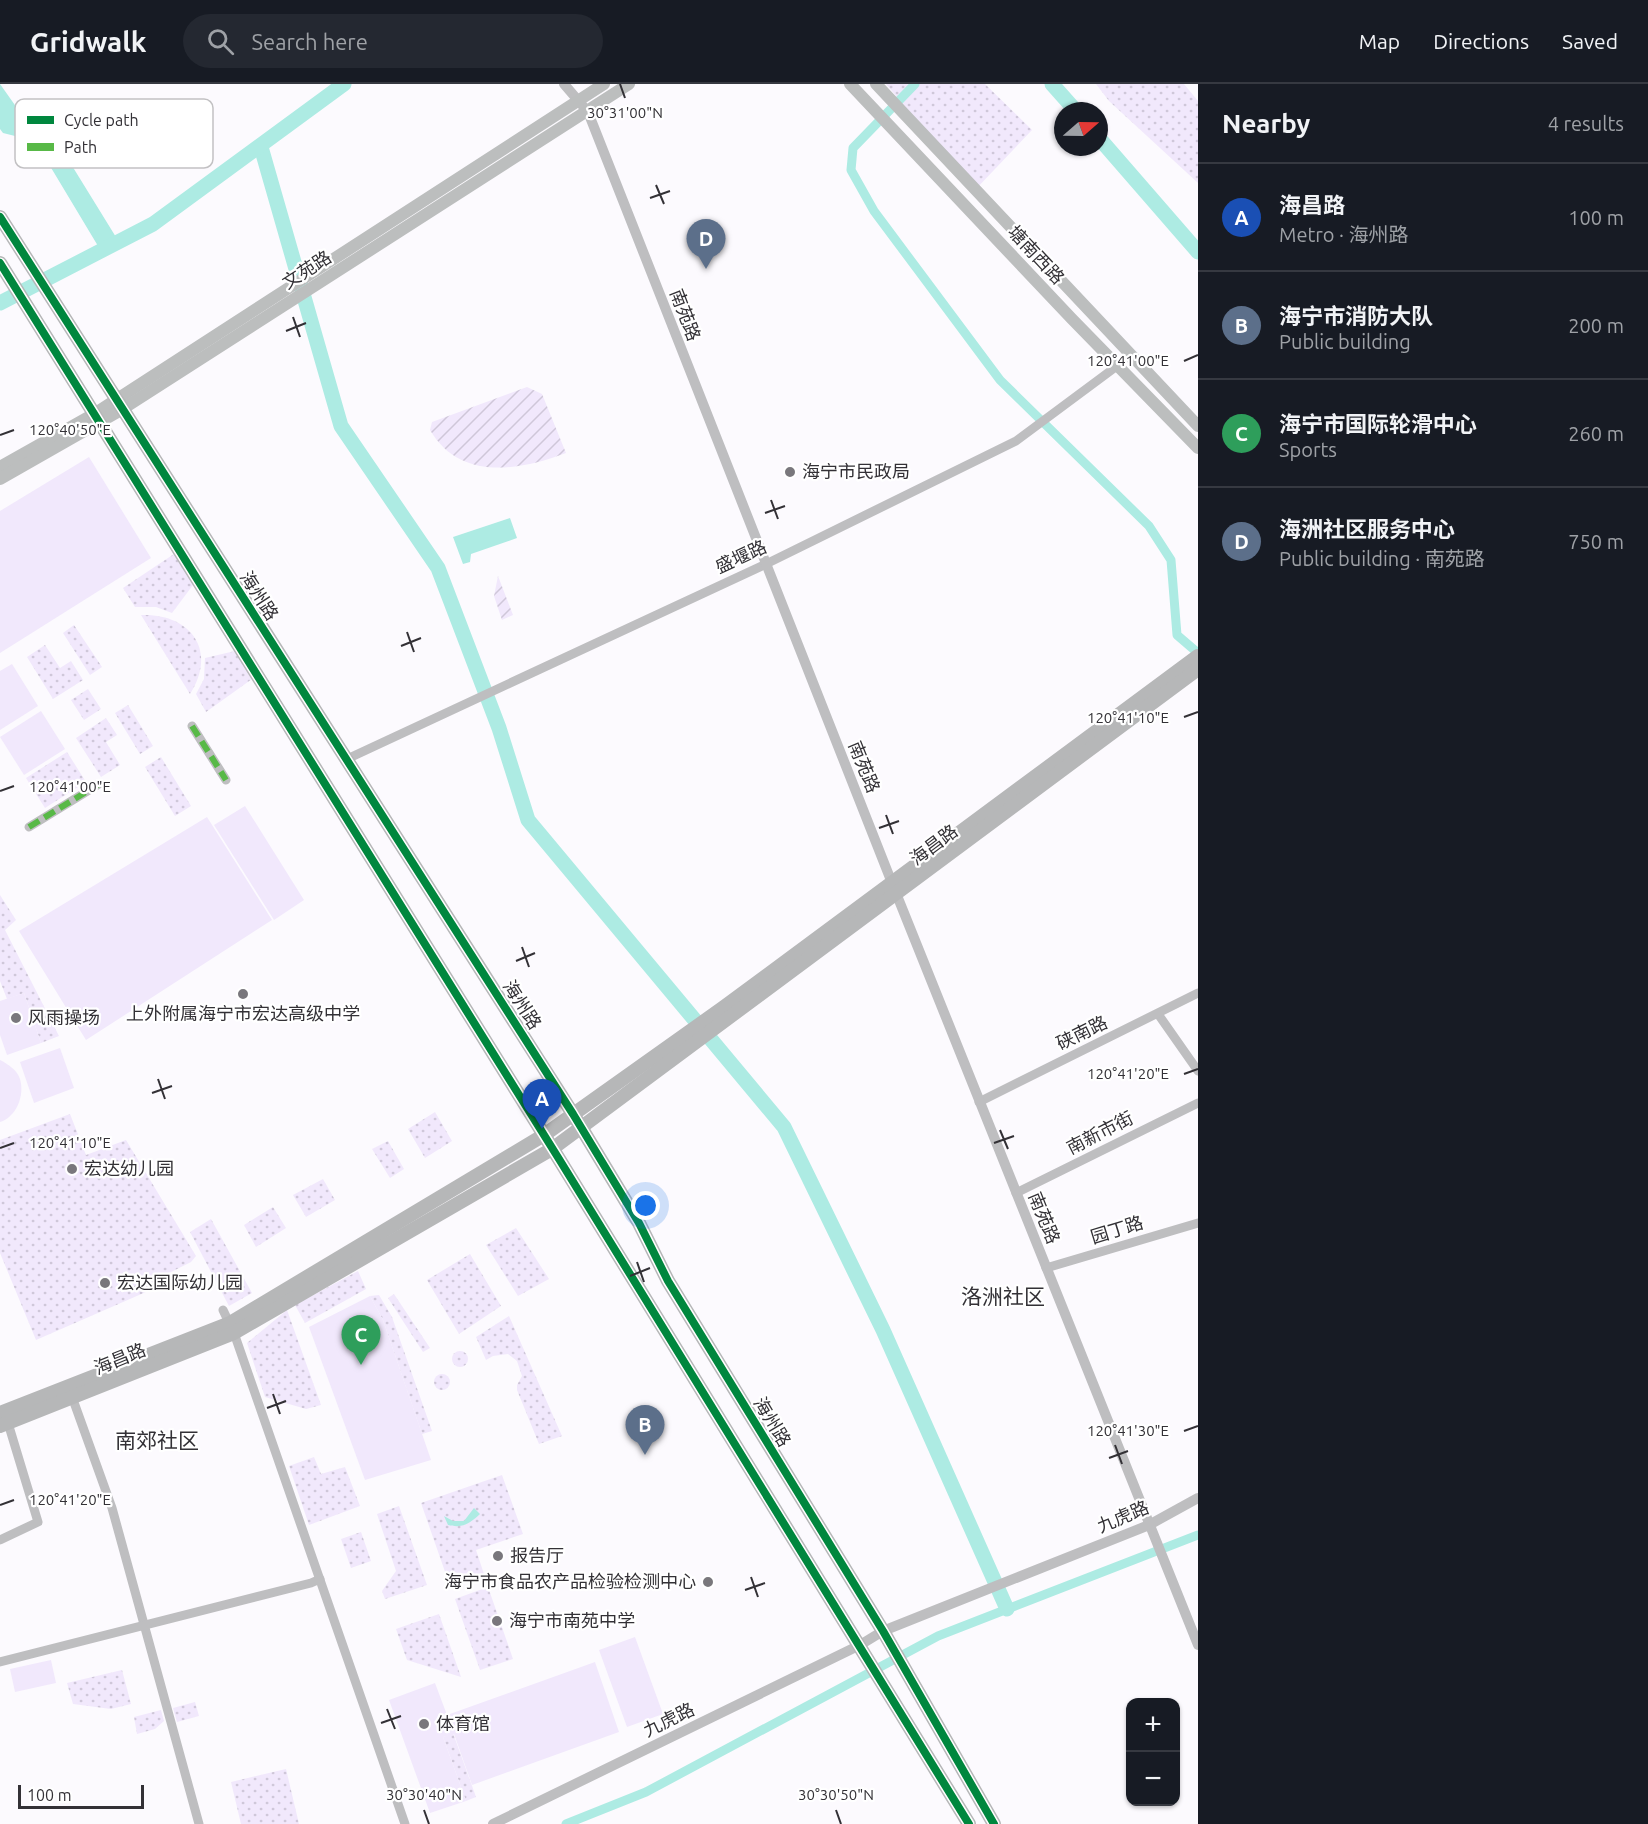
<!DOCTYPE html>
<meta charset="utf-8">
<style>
body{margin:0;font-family:Ubuntu,"Noto Sans SC",sans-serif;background:#242831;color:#f1f3f6}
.controls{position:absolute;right:18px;bottom:18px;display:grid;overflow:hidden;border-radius:12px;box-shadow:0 2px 4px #0004}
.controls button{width:54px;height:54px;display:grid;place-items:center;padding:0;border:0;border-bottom:2px solid #363941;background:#171b24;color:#f1f3f6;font:30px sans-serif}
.compass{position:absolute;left:1054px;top:18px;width:54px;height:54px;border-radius:50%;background:#171b24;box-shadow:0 2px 4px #0004;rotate:70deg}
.scale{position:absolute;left:18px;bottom:15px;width:126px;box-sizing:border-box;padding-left:6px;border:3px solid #333136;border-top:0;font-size:16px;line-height:21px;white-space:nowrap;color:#333136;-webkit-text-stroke:4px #fff;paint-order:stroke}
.you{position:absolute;left:646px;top:1122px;width:21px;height:21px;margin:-15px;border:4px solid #fff;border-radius:50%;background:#1a73e8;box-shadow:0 0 0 9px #1a73e833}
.badge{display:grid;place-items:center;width:39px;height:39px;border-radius:50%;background:#b45309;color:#fff;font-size:20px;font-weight:700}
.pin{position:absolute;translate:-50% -50px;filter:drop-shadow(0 2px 3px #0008)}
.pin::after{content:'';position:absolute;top:32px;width:21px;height:18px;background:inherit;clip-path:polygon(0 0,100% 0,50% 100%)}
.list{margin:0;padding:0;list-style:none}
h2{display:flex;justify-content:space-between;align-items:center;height:78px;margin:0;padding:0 24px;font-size:26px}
h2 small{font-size:20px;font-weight:400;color:#9ea1a6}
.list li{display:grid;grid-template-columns:39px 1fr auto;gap:18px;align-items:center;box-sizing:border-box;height:108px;padding:0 24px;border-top:2px solid #363941}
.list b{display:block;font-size:22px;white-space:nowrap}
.list p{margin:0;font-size:20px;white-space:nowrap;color:#9ea1a6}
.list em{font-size:20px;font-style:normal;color:#9ea1a6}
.icon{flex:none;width:33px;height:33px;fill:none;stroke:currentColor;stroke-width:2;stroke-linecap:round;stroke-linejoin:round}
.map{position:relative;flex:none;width:1198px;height:1740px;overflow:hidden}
header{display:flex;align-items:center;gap:36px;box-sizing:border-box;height:84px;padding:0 30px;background:#171b24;border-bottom:2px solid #363941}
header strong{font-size:28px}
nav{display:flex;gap:33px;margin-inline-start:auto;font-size:21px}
.search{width:420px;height:54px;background:#242831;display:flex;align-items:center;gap:15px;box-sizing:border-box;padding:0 21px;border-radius:33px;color:#9ea1a6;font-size:22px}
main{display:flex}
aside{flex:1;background:#171b24}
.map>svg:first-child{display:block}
.grass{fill:url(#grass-dots)}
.garden{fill:url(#garden-furrows)}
.pitch{fill:#f1e8fc}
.water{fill:#adebe3}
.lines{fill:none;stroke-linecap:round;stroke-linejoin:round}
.canal{stroke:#adebe3;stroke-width:9}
.river{stroke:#adebe3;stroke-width:15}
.minor{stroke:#bebec0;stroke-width:9}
.tertiary{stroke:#bebec0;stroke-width:10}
.secondary{stroke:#bcbebe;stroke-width:12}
.primary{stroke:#b6b7b8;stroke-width:14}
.quiet{stroke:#58b947;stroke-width:6;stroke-dasharray:12 6;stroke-linecap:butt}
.cycleway-casing{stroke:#fff;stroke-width:11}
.cycleway{stroke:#00873e;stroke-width:8}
.ticks{fill:none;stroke:#333136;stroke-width:2}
.poi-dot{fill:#79777c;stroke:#fff;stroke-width:2}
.labels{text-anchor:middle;stroke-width:4.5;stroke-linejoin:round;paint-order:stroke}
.street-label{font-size:18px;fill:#333136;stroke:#fff}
.poi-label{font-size:18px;fill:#333136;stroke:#fff;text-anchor:start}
.quarter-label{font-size:21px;fill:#333136;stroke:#fff}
.key{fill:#fff;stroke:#c2c1c3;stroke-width:1.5}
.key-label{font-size:16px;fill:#333136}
.ticks-label{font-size:15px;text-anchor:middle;fill:#333136;stroke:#fff;stroke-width:4.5;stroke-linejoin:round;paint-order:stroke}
</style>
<header>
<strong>Gridwalk</strong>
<div class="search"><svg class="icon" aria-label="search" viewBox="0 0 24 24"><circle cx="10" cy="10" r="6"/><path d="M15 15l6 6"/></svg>Search here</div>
<nav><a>Map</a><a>Directions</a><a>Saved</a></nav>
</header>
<main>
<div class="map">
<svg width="1198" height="1740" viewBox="0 0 1198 1740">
<defs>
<pattern id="grass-dots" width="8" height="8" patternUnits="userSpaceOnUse" patternTransform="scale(1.5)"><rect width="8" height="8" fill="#f1e8fc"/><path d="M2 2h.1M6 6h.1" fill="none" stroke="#cfc7d9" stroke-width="1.8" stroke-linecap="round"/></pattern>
<pattern id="garden-furrows" width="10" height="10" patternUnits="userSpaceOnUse" patternTransform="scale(1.5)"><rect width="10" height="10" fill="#f1e8fc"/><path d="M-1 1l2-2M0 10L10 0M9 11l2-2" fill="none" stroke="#cfc7d9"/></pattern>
</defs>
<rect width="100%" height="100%" fill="#fcfafe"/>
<g class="grass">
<polygon points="886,0 985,0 1032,46 975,106"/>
<polygon points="1096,0 1184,0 1198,17 1198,99 1109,17"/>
<polygon points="174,470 193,501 172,529 156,523 135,523 123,504"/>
<path d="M141,531C190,529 218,566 190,610Z"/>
<polygon points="74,541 102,583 90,591 63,549"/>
<polygon points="45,561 60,584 71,577 83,596 53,615 27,573"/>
<polygon points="235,567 252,595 206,628 196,610 204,595 205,574"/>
<polygon points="88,605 101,625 84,636 71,616"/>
<polygon points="128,621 153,662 140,670 115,629"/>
<polygon points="106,634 117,651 106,658 120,681 101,693 76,654"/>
<polygon points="67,668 86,698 45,724 26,694"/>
<polygon points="161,673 191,722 175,732 145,683"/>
<polygon points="0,811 16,836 5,846 59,952 41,959 24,909 7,915 0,897"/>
<polygon points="435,1028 452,1057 425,1074 408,1045"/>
<polygon points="70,1030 86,1071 126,1056 196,1172 191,1178 167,1190 162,1201 36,1256 0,1169 0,1056"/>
<polygon points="388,1057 404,1085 390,1094 372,1065"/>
<polygon points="323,1095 335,1116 306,1133 293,1111"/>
<polygon points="273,1123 286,1144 256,1163 244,1141"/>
<polygon points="211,1135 252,1209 229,1222 190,1148"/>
<polygon points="516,1144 549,1195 518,1212 486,1161"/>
<polygon points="470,1170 501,1222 459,1250 427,1196"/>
<polygon points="358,1187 366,1205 305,1239 295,1221"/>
<polygon points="394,1210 430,1264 423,1268 388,1214"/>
<polygon points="379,1211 392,1233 432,1347 422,1350 383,1236 370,1212"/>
<polygon points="287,1226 321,1321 306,1325 265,1313 247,1259"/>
<polygon points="509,1232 562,1352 539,1360 517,1306 517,1301 522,1292 517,1277 508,1270 493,1272 486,1276 476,1253"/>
<circle cx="460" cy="1275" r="8"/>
<circle cx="442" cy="1298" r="8"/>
<polygon points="314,1373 321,1390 345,1383 360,1422 309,1441 289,1382"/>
<polygon points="502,1391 523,1450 476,1466 484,1490 450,1502 421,1419"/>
<polygon points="399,1422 427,1501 385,1515 382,1507 396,1487 377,1430"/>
<polygon points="361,1448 371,1477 351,1484 341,1455"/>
<polygon points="488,1503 513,1575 480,1586 455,1515"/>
<polygon points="439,1530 461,1593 407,1576 396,1545"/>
<polygon points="122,1586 131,1620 111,1625 73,1620 67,1599"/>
<polygon points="195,1618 199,1632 177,1638 173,1624"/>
<polygon points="161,1626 164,1637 155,1645 137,1650 134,1633"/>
<polygon points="453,1649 476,1713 466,1717 443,1653"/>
<polygon points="286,1685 299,1740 241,1740 231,1698"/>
</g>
<g class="garden">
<path d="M527,303L542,310L566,369C518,387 460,397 430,346L432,338Z"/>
<polygon points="498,492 513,531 502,536 494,512"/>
</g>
<g class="pitch">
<polygon points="89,373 151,474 0,569 0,427"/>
<polygon points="12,580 38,622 0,646 0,587"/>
<polygon points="41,627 65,665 24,691 0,653"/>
<polygon points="245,722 304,816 274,836 214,741"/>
<polygon points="207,733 272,836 86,956 19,847"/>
<polygon points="24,909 41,959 7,971 0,951 0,917"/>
<polygon points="60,964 74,1004 34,1019 20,978"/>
<path d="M0,976C8,980 17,986 20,995C25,1012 16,1033 0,1038Z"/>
<polygon points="370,1212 383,1236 431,1376 365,1396 309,1243"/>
<polygon points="635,1553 663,1630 627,1643 599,1566"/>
<polygon points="51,1576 56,1599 15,1608 10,1585"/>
<polygon points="595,1578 619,1648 472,1701 454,1650 443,1653 466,1717 430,1729 389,1616 435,1599 447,1631"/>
</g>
<g class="water">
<polygon points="0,0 17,24 37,25 119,158 101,167 35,57 3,49 0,45"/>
<polygon points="510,434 517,454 471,470 470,478 463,480 453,453"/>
<path d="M474,1424L480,1430C471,1438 464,1445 448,1441L444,1432L453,1437H464Z"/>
</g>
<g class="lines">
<g class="canal">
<polyline points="915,0 853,64 851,86 874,127 1000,296 1149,442 1171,476 1177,551 1198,569"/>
<polyline points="566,1740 646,1708 938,1552 1198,1451"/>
</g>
<g class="river">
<polyline points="1052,0 1076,27"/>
<polyline points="1099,54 1198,168"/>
<polyline points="261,63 341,342 438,484 499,644 528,736 784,1043 883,1246 1007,1525"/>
<polyline points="0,219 153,140 344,0"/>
</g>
<g class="minor">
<polyline points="192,642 226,696"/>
<polyline points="347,675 766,480 1016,357 1117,282 1130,270"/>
<polyline points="29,743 99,700"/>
<polyline points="1158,930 1198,987"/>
<polyline points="979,1018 1198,909"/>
<polyline points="1016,1109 1198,1019"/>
<polyline points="1046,1184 1198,1139"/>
<polyline points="223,1226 234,1249 405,1740"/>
<polyline points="71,1310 112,1424 199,1740"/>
<polyline points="0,1456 38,1438 8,1339"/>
<polyline points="0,1578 311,1499 320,1495"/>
</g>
<g class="tertiary">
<polyline points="564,0 588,28 892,799 1198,1561"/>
<polyline points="493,1740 860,1561 883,1547 1149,1441 1198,1414"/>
</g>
<g class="secondary">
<polyline points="850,0 1072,235 1198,364"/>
<polyline points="876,0 1198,342"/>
<polyline points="0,383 94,330 604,0"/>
<polyline points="0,395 121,326 629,0"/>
</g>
<g class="primary">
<polyline points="0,133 573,1030 639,1139 668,1197 883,1547 994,1740"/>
<polyline points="0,179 559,1075 969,1740"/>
<polyline points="0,1329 230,1239 544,1051 724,923 1198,572"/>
<polyline points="0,1342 234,1249 552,1065 1198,585"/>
</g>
<g class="quiet">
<polyline points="192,642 226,696"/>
<polyline points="29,743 99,700"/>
</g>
<g class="cycleway-casing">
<g id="cycleway">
<polyline points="0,133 573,1030 639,1139 668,1197 883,1547 994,1740"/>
<polyline points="0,179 559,1075 969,1740"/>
</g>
</g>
<use href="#cycleway" class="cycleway"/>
</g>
<path class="ticks" d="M620,0L625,14M656,101L664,120M650,114L670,107M293,233L300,253M286,247L306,239M1184,277L1198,271M0,351L14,346M771,416L778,435M765,429L785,422M407,548L414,568M401,562L421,554M1184,633L1198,628M0,707L14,702M886,731L893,750M879,744L899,737M522,863L529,883M516,877L535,869M1184,990L1198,985M158,995L165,1015M152,1009L172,1002M1000,1046L1008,1065M994,1059L1014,1052M0,1064L14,1059M637,1178L644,1198M630,1192L650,1184M273,1310L280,1330M267,1324L286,1317M1184,1347L1198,1342M1115,1361L1122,1380M1109,1374L1128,1367M0,1421L14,1416M751,1493L758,1513M745,1506L765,1499M387,1625L395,1645M381,1639L401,1632M424,1726L429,1740M836,1726L841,1740"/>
<g class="poi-dot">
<circle cx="790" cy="388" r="6"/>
<circle cx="243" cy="910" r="6"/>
<circle cx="16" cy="934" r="6"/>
<circle cx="72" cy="1085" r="6"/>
<circle cx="105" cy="1199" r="6"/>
<circle cx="498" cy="1472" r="6"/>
<circle cx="708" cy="1498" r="6"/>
<circle cx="497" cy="1537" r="6"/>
<circle cx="424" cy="1640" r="6"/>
</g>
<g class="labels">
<g class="street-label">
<text transform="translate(1036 171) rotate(47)" y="6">塘南西路</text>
<text transform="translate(307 186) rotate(-33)" y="6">文苑路</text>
<text transform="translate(685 231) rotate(69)" y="6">南苑路</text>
<text transform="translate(741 473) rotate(-25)" y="6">盛堰路</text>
<text transform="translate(259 512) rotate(57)" y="6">海州路</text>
<text transform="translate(864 683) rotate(68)" y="6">南苑路</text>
<text transform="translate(934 761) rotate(-37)" y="6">海昌路</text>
<text transform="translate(522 921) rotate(57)" y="6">海州路</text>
<text transform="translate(1082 949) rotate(-26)" y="6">硖南路</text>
<text transform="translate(1100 1049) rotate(-27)" y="6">南新市街</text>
<text transform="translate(1044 1134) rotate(68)" y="6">南苑路</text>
<text transform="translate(1117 1146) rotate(-17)" y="6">园丁路</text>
<text transform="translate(120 1275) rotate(-22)" y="6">海昌路</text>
<text transform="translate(772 1338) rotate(59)" y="6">海州路</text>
<text transform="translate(1123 1433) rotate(-23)" y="6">九虎路</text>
<text transform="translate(669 1636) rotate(-26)" y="6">九虎路</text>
</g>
<g class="poi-label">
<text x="802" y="394">海宁市民政局</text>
<text x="243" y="936" text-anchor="middle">上外附属海宁市宏达高级中学</text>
<text x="28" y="940">风雨操场</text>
<text x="84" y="1091">宏达幼儿园</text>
<text x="117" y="1205">宏达国际幼儿园</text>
<text x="510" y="1478">报告厅</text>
<text x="696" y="1504" text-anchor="end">海宁市食品农产品检验检测中心</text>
<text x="509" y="1543">海宁市南苑中学</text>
<text x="436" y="1646">体育馆</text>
</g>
<g class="quarter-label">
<text x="1003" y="1220">洛洲社区</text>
<text x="157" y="1364">南郊社区</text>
</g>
</g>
<rect x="15" y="15" width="198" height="69" rx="9" class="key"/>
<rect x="27" y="32" width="27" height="8" fill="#00873e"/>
<rect x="27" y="59" width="27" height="8" fill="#58b947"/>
<g class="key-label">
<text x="64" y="42">Cycle path</text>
<text x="64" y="69">Path</text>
</g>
<g class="ticks-label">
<text x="625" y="34">30°31'00"N</text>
<text x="1128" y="282">120°41'00"E</text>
<text x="70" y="351">120°40'50"E</text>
<text x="1128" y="639">120°41'10"E</text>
<text x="70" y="708">120°41'00"E</text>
<text x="1128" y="995">120°41'20"E</text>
<text x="70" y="1064">120°41'10"E</text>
<text x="1128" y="1352">120°41'30"E</text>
<text x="70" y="1421">120°41'20"E</text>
<text x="424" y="1716">30°30'40"N</text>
<text x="836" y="1716">30°30'50"N</text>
</g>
</svg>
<div class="controls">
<button>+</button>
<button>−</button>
</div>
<svg class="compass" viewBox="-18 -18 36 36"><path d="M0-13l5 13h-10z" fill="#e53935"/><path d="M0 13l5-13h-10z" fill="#9ea1a6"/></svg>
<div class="scale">100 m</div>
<div class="you"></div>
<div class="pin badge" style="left:542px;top:1045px;background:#1a4fb4">A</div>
<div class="pin badge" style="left:645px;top:1371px;background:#5c6f8a">B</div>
<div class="pin badge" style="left:361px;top:1281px;background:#2e9e5b">C</div>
<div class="pin badge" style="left:706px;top:185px;background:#5c6f8a">D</div>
</div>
<aside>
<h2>Nearby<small>4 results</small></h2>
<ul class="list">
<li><span class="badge" style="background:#1a4fb4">A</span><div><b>海昌路</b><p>Metro · 海州路</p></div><em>100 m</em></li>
<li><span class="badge" style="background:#5c6f8a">B</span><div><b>海宁市消防大队</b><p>Public building</p></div><em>200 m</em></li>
<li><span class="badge" style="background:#2e9e5b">C</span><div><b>海宁市国际轮滑中心</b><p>Sports</p></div><em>260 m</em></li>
<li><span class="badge" style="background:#5c6f8a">D</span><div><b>海洲社区服务中心</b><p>Public building · 南苑路</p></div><em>750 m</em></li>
</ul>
</aside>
</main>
